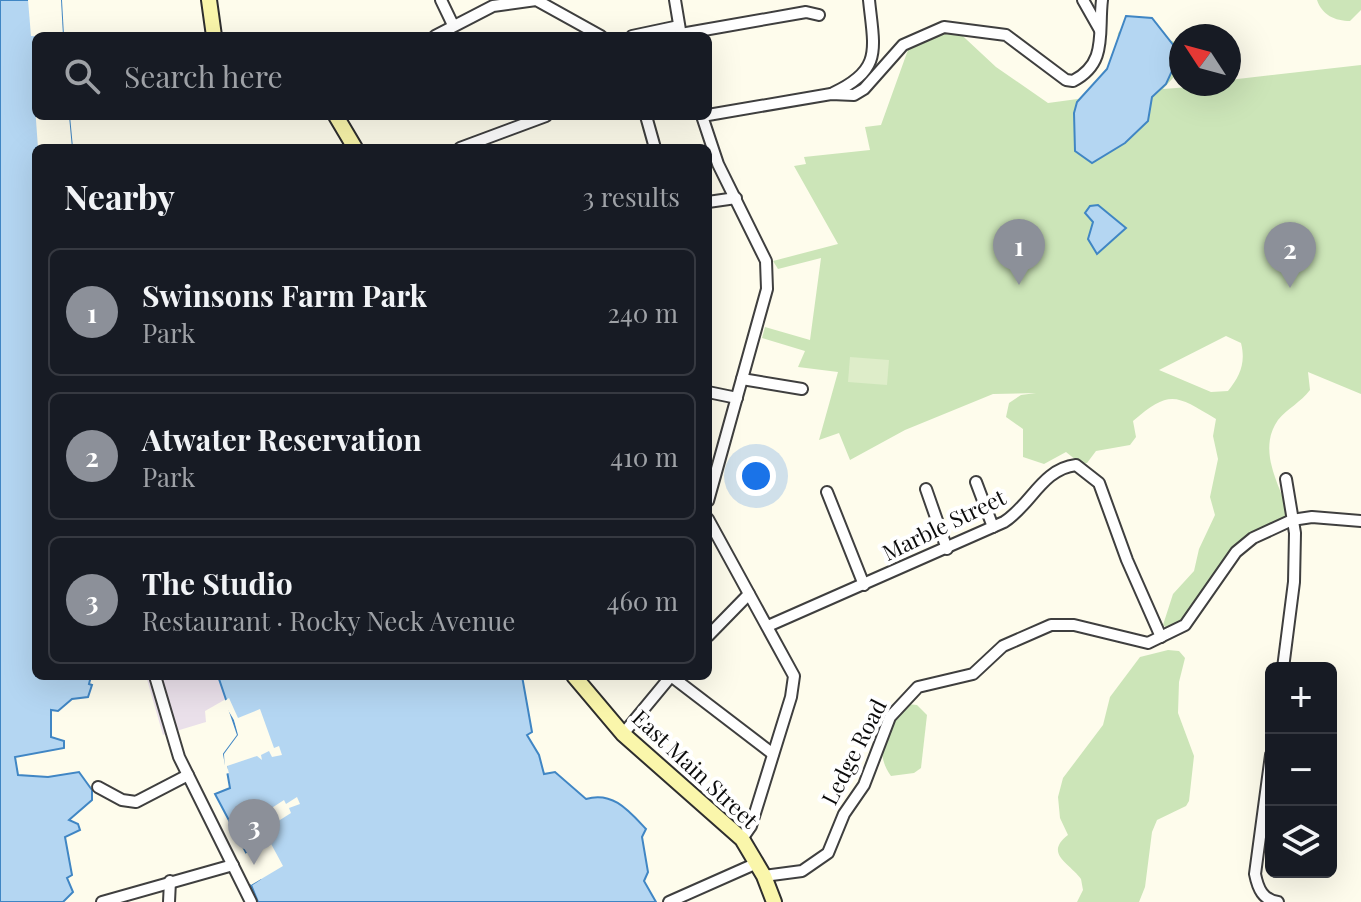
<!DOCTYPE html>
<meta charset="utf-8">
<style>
body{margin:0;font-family:"Playfair Display",serif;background:#242831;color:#f1f3f6}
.controls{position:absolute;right:24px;bottom:24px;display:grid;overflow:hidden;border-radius:12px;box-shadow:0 8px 32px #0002}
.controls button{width:72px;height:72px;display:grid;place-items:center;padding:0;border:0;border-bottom:2px solid #363941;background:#171b24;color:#f1f3f6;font:40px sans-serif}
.compass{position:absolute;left:1169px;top:24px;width:72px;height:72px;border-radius:50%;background:#171b24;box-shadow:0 8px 32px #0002;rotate:306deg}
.you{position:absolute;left:756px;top:476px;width:28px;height:28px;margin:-20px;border:6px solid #fff;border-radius:50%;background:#1a73e8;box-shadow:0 0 0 12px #1a73e833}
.badge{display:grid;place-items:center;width:52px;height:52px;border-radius:50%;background:#8c9099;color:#fff;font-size:26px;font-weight:700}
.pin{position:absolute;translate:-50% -66px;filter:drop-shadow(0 2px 4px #0008)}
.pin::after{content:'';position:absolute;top:42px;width:28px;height:24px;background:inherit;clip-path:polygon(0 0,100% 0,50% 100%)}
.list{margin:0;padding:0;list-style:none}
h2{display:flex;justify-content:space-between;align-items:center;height:104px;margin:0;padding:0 32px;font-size:34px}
h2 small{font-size:26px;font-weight:400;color:#9ea1a6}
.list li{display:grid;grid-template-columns:52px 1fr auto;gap:24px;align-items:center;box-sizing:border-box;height:128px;margin:0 16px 16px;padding:0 16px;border:2px solid #363941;border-radius:12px}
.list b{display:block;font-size:30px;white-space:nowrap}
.list p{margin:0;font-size:26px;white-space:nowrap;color:#9ea1a6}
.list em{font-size:26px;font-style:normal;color:#9ea1a6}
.icon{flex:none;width:44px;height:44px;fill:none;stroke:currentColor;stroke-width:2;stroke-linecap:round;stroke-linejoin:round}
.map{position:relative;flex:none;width:1361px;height:902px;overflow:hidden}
.search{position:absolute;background:#171b24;box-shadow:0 8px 32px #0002;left:32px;top:32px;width:680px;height:88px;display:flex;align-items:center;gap:20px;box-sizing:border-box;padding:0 28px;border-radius:12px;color:#9ea1a6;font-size:30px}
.panel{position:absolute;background:#171b24;box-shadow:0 8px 32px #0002;left:32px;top:144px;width:680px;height:536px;border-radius:12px}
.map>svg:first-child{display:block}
.industrial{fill:#eae0ea}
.green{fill:#cce5b8;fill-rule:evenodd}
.pitch{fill:#deedc9}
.water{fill:#b4d6f2;stroke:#4086c4;stroke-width:2}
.pier{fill:#fefcec}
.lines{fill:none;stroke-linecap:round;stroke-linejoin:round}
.minor-casing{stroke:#3f3f3f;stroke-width:14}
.secondary-casing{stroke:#2e2e2e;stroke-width:18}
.minor{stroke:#fff;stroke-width:10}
.secondary{stroke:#faf6ab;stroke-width:14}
.labels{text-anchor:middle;stroke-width:8;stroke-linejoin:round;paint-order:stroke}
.street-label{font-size:22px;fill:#0c0c0c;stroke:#fff}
</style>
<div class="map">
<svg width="1361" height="902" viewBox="0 0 1361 902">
<rect width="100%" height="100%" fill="#fefcec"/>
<polygon class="industrial" points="146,676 242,676 226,699 205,711 206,722 163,735"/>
<g class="green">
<path d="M1317,0H1361V10L1350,21C1335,21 1322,15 1317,0Z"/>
<path d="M1125,25L1181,44V69L1163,89L1229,84V80L1361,65V394L1308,372L1310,390C1301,402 1287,409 1278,420C1257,450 1279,485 1290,515L1241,541L1190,616L1169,630L1163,625L1173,594L1194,571L1199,549L1215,515L1210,497L1218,459L1213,436L1216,419C1176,395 1170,389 1133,421L1136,437L1130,445L1096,451L1087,463L1081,464L1066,452L1044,464L1023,457V429L1006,417L1009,403L1021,395L1036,393L993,394L905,430L850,460L839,433L819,440L838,372L798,367L805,351L762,338L765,327L810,340L821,258L778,269L773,261L838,244L794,166L806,164L804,157L870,150L865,127L881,125L909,47L952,26L996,67L1048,103L1085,98L1116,55L1118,33ZM1226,336L1241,343C1246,363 1240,376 1228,391L1211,392L1159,370Z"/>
<path d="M1168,650L1179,651L1185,658L1179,682L1178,713L1194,756L1189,801L1186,806L1157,820L1152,832L1145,887L1139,902H1077L1083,890L1081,879C1071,864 1043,854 1068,835L1060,818L1058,797L1063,778L1103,725L1110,697L1140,657Z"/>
<path d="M908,704L917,705L927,715L921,768L914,773L891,776C871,748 888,725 908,704Z"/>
</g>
<polygon class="pitch" points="850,357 889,360 887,385 848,382"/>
<g class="water">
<polygon points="0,0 61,0 63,36 36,36 36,116 69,116 72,148 36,148 36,676 91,676 89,684 92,685 88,697 72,699 58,711 51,710 51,737 64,741 64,748 15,757 18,775 48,777 79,772 92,790 92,800 69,820 78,824 80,830 65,837 72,875 67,878 73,892 63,902 0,902"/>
<polygon points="1126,16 1152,18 1174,46 1178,58 1166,84 1152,97 1148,121 1125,143 1092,163 1075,151 1074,113 1077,102 1107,69"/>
<polygon points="1098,205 1126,228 1097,254 1088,239 1093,222 1085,213 1090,206"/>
<path d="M218,676H522L532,732L527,735L539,755L544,774L555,772L586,799C613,791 629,811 646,829L642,837L648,872L644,881L656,902H258L251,885L260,879L215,794L230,788L224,754L238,735Z"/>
</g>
<g class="pier">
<polygon points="28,0 61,0 63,36 31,36"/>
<polygon points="35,106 36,116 69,116 72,148 38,148"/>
<polygon points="229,698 238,718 260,709 274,748 279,746 282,755 272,757 269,751 261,755 262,760 257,756 227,766 229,773 225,774 224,754 238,735 234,720 223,702"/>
<polygon points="297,797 300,804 289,808 291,813 244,843 236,831 284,800 286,804"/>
<polygon points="269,840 283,866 251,885 249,882 255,878 245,854"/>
</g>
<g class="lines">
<g class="minor-casing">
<g id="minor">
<polyline points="441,0 453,25"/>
<polyline points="675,0 680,30"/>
<polyline points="1083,0 1100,30"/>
<polyline points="681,34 806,12 819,15"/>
<polyline points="435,36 493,6 536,0 601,36"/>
<polyline points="632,36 679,26"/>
<path d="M833,93C883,70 874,49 869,0"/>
<path d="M708,115L831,94L854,95L864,89L903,45L944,27L1006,35L1066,80L1073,81C1108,63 1098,33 1102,0"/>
<polyline points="646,116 655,148"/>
<polyline points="702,116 718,164 766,261 767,289 708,501"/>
<polyline points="460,148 546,116"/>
<polyline points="708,202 736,198"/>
<polyline points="742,379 802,389"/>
<polyline points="708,392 737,398"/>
<polyline points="976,482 993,527"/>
<polyline points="926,489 947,549"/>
<polyline points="827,492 864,585"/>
<polyline points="708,519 794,676 791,697 751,826 742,839"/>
<path d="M768,626L1004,522C1031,505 1042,469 1076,465L1099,483L1127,560L1161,637"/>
<polyline points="708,636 749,594"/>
<polyline points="1283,668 1294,582 1295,533 1286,479"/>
<polyline points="155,676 179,757 251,902"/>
<polyline points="671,676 773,754"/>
<polyline points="623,734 671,676"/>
<path d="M1271,755L1255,874C1258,889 1263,900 1278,902"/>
<polyline points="98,787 122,800 136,802 188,775"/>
<polyline points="764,876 802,871 828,853 844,814 864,785 890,717 918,687 973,674 1003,646 1051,625 1074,625 1148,643 1185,625 1236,552 1253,538 1292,520 1312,517 1361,521"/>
<polyline points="102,902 233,865"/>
<polyline points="169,902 170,881"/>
<polyline points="669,902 757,863"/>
</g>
</g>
<g class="secondary-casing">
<g id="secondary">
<polyline points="209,0 214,36"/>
<polyline points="336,116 355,148"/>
<polyline points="574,676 623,734 742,839 764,876 774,902"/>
</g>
</g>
<use href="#minor" class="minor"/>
<use href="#secondary" class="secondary"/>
</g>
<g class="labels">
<g class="street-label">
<text transform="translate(944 525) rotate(-26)" y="8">Marble Street</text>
<text transform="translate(854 752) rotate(-63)" y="8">Ledge Road</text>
<text transform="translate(695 769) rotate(43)" y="8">East Main Street</text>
</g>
</g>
</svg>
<div class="controls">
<button>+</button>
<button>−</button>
<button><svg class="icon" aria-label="layers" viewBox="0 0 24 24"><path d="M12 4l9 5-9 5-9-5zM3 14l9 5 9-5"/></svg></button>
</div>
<svg class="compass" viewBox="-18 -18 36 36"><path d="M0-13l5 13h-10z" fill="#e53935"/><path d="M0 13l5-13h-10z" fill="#9ea1a6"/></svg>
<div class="you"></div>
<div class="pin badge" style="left:1019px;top:285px">1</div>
<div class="pin badge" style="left:1290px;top:288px">2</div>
<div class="pin badge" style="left:254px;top:865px">3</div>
<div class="search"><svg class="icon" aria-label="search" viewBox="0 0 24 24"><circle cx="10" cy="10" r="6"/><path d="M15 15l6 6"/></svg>Search here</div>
<section class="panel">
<h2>Nearby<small>3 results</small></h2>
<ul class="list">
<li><span class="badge">1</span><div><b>Swinsons Farm Park</b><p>Park</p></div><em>240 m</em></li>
<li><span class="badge">2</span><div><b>Atwater Reservation</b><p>Park</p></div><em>410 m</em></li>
<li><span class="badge">3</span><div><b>The Studio</b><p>Restaurant · Rocky Neck Avenue</p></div><em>460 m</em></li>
</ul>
</section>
</div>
